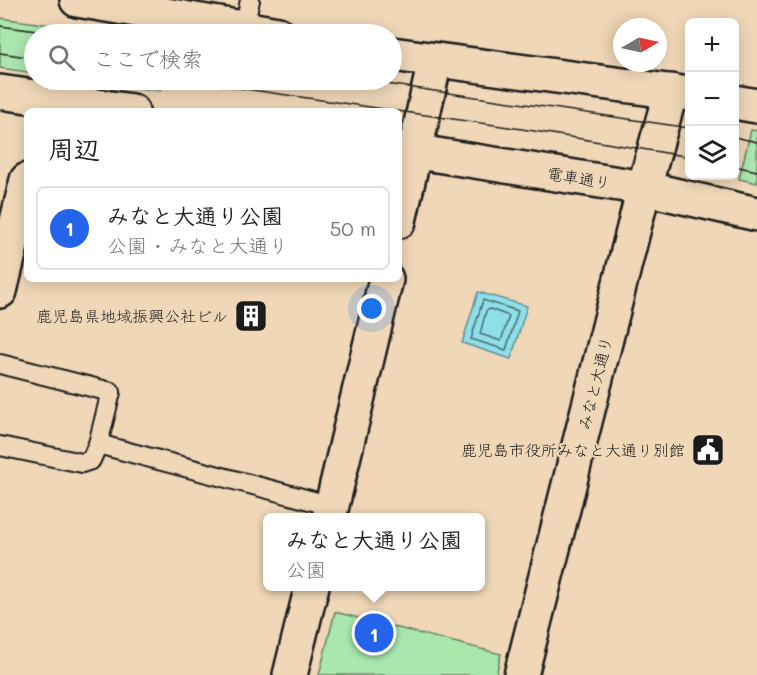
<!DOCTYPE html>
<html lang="ja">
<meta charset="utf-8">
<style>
body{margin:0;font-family:Mali,"Klee One",sans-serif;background:#f2f2f2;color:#202124}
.controls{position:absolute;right:18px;top:18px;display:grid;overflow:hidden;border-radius:9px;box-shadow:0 3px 15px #0003}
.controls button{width:54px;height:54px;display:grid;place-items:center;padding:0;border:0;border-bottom:2px solid #e0e0e0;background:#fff;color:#202124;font:30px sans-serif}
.compass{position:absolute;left:613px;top:18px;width:54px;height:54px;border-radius:50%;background:#fff;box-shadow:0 3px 15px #0003;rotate:81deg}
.you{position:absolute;left:372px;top:309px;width:21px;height:21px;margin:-15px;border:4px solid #fff;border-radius:50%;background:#1a73e8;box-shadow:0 0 0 9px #1a73e833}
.badge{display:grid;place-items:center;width:39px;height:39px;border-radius:50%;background:#2563eb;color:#fff;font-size:20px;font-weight:700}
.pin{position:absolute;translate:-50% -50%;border:3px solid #fff;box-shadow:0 2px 6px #0006}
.popup{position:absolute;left:263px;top:513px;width:222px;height:78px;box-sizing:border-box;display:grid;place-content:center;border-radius:9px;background:#fff;filter:drop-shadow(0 2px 4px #0005);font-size:20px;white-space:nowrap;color:#757577}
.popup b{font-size:22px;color:#202124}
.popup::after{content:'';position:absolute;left:50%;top:100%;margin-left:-12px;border:12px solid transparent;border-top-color:#fff}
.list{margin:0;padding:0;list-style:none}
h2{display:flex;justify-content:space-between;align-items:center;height:78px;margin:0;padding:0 24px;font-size:26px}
h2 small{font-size:20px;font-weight:400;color:#757577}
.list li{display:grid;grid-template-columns:39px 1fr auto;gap:18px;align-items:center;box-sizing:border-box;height:84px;margin:0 12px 12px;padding:0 12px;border:2px solid #e0e0e0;border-radius:9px}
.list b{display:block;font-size:22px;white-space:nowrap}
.list p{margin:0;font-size:20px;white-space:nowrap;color:#757577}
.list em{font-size:20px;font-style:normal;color:#757577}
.icon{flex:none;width:33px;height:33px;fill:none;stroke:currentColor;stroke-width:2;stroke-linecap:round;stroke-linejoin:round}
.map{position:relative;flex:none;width:757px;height:675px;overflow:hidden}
.search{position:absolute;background:#fff;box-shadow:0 3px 15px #0003;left:24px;top:24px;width:378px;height:66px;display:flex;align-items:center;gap:15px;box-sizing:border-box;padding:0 21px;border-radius:33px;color:#757577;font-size:22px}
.panel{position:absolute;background:#fff;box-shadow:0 3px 15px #0003;left:24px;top:108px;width:378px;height:174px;border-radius:9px}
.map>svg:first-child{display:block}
.green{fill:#aae7ad;stroke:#638264;stroke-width:1.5}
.water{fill:#8edfe9;stroke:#609197;stroke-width:1.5}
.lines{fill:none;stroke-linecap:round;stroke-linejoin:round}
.shore{stroke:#4a6a6e;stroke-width:1.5}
.lane-casing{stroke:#1c1c1c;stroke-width:22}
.street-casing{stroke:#1c1c1c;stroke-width:38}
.secondary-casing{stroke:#1c1c1c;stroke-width:38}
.lane{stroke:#f0d7b8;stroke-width:18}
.street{stroke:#f0d7b8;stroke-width:33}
.secondary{stroke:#f0d7b8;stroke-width:33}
.tram{stroke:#1c1c1c;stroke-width:1.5}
.labels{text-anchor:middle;stroke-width:4.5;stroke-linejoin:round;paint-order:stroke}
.street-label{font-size:16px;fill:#1c1c1c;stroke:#f0d7b8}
.poi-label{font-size:16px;fill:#1c1c1c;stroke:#f0d7b8;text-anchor:end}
</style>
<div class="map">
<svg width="757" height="675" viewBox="0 0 757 675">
<rect width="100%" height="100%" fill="#f0d7b8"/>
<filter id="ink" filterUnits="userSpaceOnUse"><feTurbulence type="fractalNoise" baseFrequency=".0167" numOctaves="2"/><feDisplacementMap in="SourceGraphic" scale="12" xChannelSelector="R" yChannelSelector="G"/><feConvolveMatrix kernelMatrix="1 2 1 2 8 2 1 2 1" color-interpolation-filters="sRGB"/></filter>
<g filter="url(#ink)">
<g class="green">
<polygon points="0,18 116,34 34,34 34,73 0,68"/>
<polygon points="80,80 161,80 160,91"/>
<polygon points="751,130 757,131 757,183 739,179"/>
<polygon points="335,612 501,654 496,675 319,675"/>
</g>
<polygon class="water" points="478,292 527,306 511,359 462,343"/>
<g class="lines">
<g class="shore">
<polygon points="483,300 518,311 506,350 471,339"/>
<polygon points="490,309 509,316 501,341 480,334 486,311"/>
</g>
<g class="lane-casing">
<g id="lane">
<polyline points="244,29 250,0"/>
<polyline points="0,364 111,392 98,444"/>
<polyline points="0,446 82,463 91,460 98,444 332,506"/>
</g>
</g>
<g class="street-casing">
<polyline id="street" points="0,291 27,180"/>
</g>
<g class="secondary-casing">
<g id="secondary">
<polyline points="77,0 278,34"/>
<polyline points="392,54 690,94"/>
<polyline points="0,92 132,111"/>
<polyline points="734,102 757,106"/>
<polyline points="399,149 644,188 757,214"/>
<polyline points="399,221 435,61"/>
<polyline points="329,518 386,279"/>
<polyline points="290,675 312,586"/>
<polyline points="521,675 644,188 671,91"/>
</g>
</g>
<use href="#lane" class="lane"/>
<use href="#street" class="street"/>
<use href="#secondary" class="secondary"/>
<g class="tram">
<polyline points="0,26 59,34"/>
<polyline points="0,53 34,58"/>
<polyline points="184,80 522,129 690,157"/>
<polyline points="359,80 690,128"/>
<polyline points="734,137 757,142"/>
<polyline points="734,166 757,171"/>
</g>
</g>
</g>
<defs>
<g id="building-square" transform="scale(1.725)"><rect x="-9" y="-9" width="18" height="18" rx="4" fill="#1c1c1c" stroke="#f0d7b8"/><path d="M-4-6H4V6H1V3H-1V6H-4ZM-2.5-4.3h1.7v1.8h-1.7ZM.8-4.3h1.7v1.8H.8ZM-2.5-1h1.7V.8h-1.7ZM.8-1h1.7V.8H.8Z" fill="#fff"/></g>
<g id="civic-square" transform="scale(1.725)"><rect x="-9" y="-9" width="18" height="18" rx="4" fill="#1c1c1c" stroke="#f0d7b8"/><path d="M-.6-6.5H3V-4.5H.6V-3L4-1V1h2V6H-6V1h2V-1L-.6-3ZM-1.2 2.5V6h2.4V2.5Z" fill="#fff"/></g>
</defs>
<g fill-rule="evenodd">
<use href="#building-square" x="251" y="316"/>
<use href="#civic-square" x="708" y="450"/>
</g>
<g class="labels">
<g class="street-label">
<text transform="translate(579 178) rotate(9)" y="6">電車通り</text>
<text transform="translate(595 383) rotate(-76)" y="6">みなと大通り</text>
</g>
<g class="poi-label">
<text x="228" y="322">鹿児島県地域振興公社ビル</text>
<text x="685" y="456">鹿児島市役所みなと大通り別館</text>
</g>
</g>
</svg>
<div class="controls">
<button>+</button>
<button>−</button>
<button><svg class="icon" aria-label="layers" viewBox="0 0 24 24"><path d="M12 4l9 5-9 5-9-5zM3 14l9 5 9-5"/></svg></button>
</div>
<svg class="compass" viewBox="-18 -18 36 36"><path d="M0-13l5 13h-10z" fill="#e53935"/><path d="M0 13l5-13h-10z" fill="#757577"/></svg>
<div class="you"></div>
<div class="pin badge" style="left:374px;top:633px">1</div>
<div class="popup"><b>みなと大通り公園</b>公園</div>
<div class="search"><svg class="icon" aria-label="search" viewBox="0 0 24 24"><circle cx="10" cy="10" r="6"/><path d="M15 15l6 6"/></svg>ここで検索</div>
<section class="panel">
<h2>周辺<small></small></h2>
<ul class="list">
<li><span class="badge">1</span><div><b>みなと大通り公園</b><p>公園 · みなと大通り</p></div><em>50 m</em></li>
</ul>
</section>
</div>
